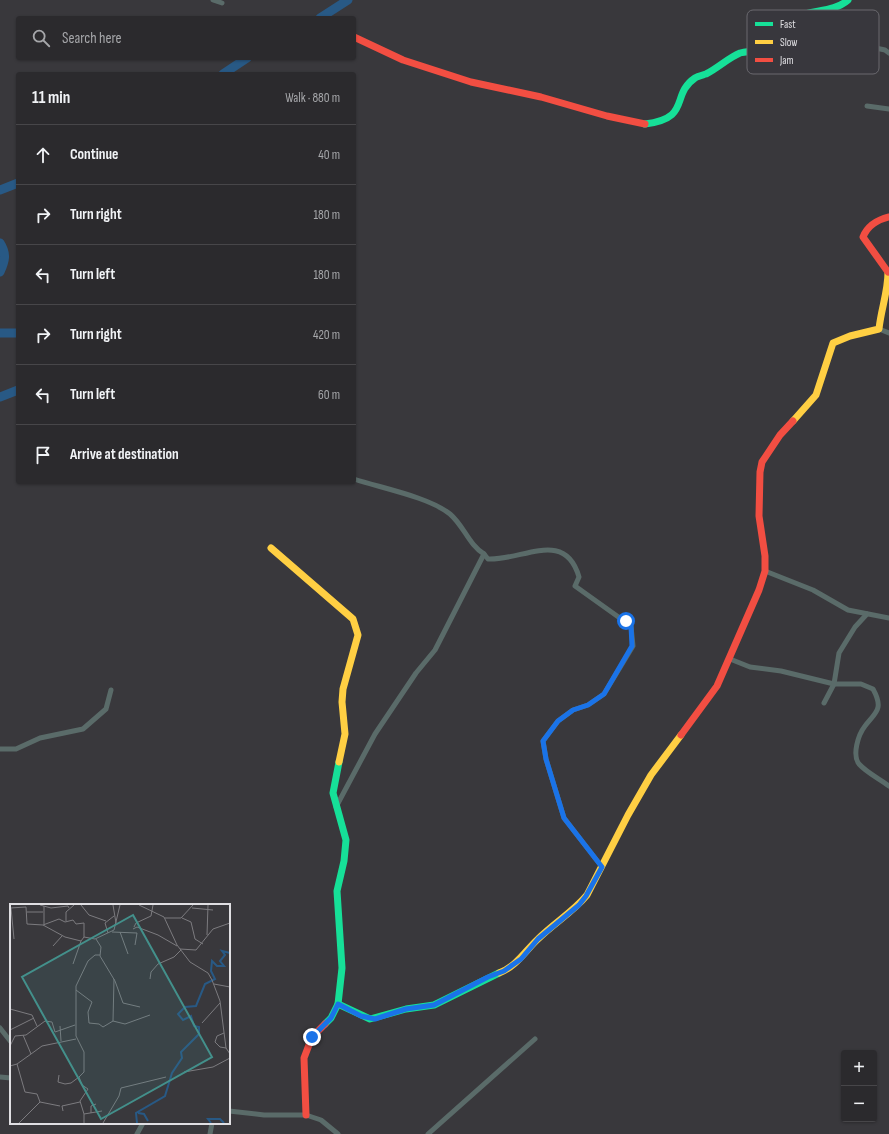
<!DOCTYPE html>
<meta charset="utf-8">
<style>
body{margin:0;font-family:"Sofia Sans Condensed",sans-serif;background:#333235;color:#f1f3f6}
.controls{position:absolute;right:12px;bottom:12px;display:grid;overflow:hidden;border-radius:4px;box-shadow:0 1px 3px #0004}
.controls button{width:36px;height:36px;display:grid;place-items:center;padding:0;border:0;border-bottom:1px solid #474649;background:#2b2a2d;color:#f1f3f6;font:20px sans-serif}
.stop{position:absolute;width:12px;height:12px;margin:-9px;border:3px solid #1a73e8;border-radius:50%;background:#fff}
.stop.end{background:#1a73e8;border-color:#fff;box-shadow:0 1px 4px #0008}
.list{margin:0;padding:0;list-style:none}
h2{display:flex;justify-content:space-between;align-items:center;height:52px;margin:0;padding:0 16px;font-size:17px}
h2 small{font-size:13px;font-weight:400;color:#a6a7aa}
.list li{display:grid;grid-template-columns:26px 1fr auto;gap:12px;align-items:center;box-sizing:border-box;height:60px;padding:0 16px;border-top:1px solid #474649}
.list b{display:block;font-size:15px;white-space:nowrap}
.list em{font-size:13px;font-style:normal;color:#a6a7aa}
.icon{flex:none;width:22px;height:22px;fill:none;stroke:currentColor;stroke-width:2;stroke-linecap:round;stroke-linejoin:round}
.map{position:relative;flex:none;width:889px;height:1134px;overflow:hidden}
.search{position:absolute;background:#2b2a2d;box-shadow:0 1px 3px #0004;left:16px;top:16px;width:340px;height:44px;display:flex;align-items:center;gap:10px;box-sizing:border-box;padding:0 14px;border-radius:4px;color:#a6a7aa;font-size:15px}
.panel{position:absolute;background:#2b2a2d;box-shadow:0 1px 3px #0004;left:16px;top:72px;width:340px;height:412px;border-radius:4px}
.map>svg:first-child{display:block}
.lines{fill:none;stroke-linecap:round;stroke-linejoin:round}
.river{stroke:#285985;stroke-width:9}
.street{stroke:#5a6b69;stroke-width:5}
.fast{stroke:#16e098;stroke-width:7}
.slow{stroke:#ffcf43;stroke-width:7}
.jam{stroke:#f24e42;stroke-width:7}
.route{stroke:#1a73e8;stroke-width:5}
.inset-river{fill:none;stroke:#285985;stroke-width:2}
.inset-road{fill:none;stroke:#7c7b7f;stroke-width:1}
.view{fill:#43908b;fill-opacity:0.15;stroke:#43908b;stroke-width:2}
.inset-edge{fill:none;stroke:#e0dfe3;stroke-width:2}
.key{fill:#38373d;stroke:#6a696f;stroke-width:1}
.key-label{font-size:11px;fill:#e0dfe3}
</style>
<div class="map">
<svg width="889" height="1134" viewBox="0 0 889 1134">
<rect width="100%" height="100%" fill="#39383c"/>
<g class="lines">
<g class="river">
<polyline points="320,18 348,0"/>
<polyline points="223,74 247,58"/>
<polyline points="0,190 18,183"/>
<path d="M0,243C7,254 5,261 0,272"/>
<polyline points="0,333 18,333"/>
<polyline points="0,397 18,390"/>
</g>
<g class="street">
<polyline points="213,0 222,3"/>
<polyline points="852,43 885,50 889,53"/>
<polyline points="867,106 889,109"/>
<polyline points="879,329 889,333"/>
<path d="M484,554L488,559C522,561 565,528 579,577L575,586L631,626L633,646L604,694L588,705L573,710L558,721L543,741L546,759L564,818L602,867"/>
<polyline points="765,571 813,590 848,610 889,618"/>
<path d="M730,659L750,667L781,671L834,684H861L873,689C884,709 876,712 865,726C858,735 852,755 859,764C867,773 880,779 889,786"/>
<polyline points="824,703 834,684 839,653 855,627 867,614"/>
<polyline points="0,749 16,749 40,738 83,729 106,709 111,690"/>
<path d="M336,807L375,734L416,673L435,650L484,554C469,545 464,526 450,514C429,497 381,488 354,479"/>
<polyline points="0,1028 11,1042"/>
<polyline points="0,1077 11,1078"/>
<polyline points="229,1111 264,1115 306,1115 321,1120 338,1134"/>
<polyline points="137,1134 143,1123"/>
<polyline points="210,1134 212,1123"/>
<polyline points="428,1134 535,1039"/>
</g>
<g class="fast">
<path d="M645,124C692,118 670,95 695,78C698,76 703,75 706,74C718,68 728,58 740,53C747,51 755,52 761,49C774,40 779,25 794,18C811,9 833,13 848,0"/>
<polyline points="338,1004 370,1019 406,1009 434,1005 499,973"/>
<polyline points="325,1024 331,1018 338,1004 342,968 337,891 344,861 346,840 333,793 339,762"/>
</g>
<g class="slow">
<path d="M793,421L816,395L833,343L850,336L879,329C881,309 888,292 888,272"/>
<polyline points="271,548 353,619 358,635 343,689 342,702 345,734 339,762"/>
<path d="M499,973C517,966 525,951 538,939C554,923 573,912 587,895L628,815L651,775L681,735"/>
</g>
<g class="jam">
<polyline points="354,37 403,60 471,82 541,97 607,116 645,124"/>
<path d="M888,272L863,237C868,225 877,220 889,217"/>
<polyline points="681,735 717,686 759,590 765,571 765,556 759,516 760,472 762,462 780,435 793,421"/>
<polyline points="306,1115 304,1058 312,1037 325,1024"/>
</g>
</g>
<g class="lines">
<polyline class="route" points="312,1037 331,1018 338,1004 361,1016 375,1019 406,1009 434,1005 488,977 504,971 521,959 538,939 579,905 586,896 602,867 564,818 546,759 543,741 558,721 573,710 588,705 604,694 632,646 631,626 626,621"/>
</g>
<g transform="translate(10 904)">
<rect width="220" height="220" fill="#39383c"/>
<path class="inset-river" d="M128,209L134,210L138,217M127,219L126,209L155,192L162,169L172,154L171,148L189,130V123L184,122L181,112L173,116L168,110L175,103L186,102L195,80L205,75L201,67L202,57L207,62H214L210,57L215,51L212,47L220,49M201,219L198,215H210L214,219"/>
<path class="inset-road" d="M30,1L41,4L58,2L59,4M71,1L79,11L96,17M103,1L106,19M129,1L154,13L167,41L180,58L198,69L202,76L210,97L216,144L220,150M34,2V20M0,4L16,3L17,20L33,21L55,33L71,37L74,33L85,35L104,26L110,1M1,4L4,35M182,4L203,6M17,8H33M155,14H171L183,1M172,14L181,18L185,35L193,40M56,17V8L64,1M33,21L49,15L55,18L63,16L66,20L74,19V33M124,23L126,19L141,12L143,1M123,25L127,23L148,31L167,42M102,28L127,29L125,41M110,28L118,50M98,29L95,19L104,12M197,31L198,1M86,35L91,43L90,52L105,77L113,99L130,103M43,42L52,32M170,45L186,46L203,25L220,19M63,60L71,37M104,75L103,117L115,120L140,111M140,75L141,68L148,60L164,53L171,46M204,80L220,83M66,86L82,98L78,108L79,119L89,120L93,123L103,117M0,105L22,111L27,122M192,119L210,99M50,122L51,137M0,126L24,114M214,129L207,132L205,138L210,143L216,144M13,131L21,150L32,142L66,135M0,142L5,132L16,131L35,117L42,118L45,128L65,121M7,160L15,188L27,190L30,198M0,162L7,160L21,150M174,168L203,163L220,154M49,171L48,178L55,180L61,179L69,173M30,198L50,202M53,207L52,202L70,198M81,209V202L86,200M74,210L92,207M9,219L30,198M74,219V210L70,197L78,185L72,181L69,173L74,168V148L66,132V82L78,57L85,51H90M93,219L109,192L111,184L156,173"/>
<path class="view" d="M123,11L202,153L91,215L12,73Z"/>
<rect width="220" height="220" class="inset-edge"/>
</g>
<rect x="747" y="10" width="132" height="64" rx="6" class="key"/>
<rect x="755" y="22" width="18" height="4" fill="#16e098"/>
<rect x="755" y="40" width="18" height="4" fill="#ffcf43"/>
<rect x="755" y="58" width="18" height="4" fill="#f24e42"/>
<g class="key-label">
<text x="780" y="28">Fast</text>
<text x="780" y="46">Slow</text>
<text x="780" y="64">Jam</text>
</g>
</svg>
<div class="controls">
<button>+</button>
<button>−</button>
</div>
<div class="stop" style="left:626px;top:621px"></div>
<div class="stop end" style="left:312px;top:1037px"></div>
<div class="search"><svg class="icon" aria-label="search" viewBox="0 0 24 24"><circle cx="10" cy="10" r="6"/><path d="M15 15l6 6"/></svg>Search here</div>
<section class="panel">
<h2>11 min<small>Walk · 880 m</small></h2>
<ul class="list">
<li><svg class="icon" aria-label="ahead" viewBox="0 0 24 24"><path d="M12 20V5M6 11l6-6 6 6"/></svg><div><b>Continue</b></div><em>40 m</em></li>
<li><svg class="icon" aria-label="right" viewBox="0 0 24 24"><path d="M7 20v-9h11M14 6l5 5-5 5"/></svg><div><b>Turn right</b></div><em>180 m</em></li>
<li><svg class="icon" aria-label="left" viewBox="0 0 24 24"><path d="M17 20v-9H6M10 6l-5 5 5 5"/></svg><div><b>Turn left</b></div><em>180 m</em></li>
<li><svg class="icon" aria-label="right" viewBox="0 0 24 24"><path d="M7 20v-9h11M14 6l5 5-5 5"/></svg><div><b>Turn right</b></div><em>420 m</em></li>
<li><svg class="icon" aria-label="left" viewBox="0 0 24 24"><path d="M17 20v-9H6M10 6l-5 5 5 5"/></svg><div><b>Turn left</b></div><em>60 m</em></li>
<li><svg class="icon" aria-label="arrive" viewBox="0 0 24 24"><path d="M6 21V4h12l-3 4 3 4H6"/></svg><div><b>Arrive at destination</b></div></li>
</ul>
</section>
</div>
